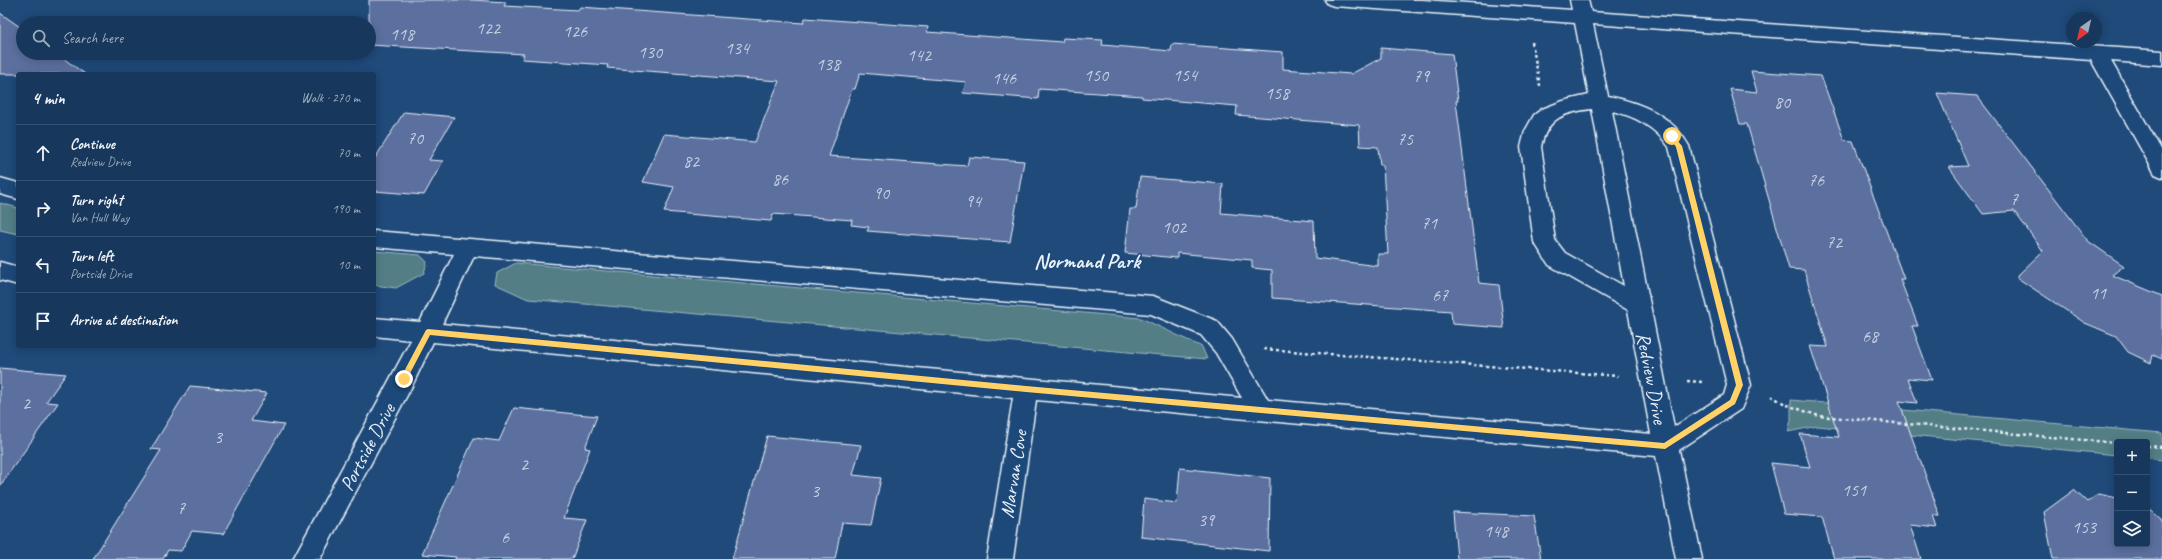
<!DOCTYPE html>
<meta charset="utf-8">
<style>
body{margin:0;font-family:Caveat,sans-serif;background:#244365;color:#f1f3f6}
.controls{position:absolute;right:12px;bottom:12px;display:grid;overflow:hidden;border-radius:4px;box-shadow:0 2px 10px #0003}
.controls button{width:36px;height:36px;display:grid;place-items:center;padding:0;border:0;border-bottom:1px solid #365272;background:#17385c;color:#f1f3f6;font:20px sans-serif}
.compass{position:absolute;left:2066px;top:12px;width:36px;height:36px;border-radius:50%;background:#17385c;box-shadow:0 2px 10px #0003;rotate:214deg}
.stop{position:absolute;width:12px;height:12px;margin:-9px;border:3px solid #ffd166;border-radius:50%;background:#fff}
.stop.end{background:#ffd166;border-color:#fff;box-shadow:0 1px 4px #0008}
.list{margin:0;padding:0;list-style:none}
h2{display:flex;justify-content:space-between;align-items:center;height:52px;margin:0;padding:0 16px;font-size:17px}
h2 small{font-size:13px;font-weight:400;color:#9eacbb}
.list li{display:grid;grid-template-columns:26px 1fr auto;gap:12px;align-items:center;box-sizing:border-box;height:56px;padding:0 16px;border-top:1px solid #365272}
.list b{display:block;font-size:15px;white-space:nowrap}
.list p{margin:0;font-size:13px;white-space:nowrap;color:#9eacbb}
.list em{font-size:13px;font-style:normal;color:#9eacbb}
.icon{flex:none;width:22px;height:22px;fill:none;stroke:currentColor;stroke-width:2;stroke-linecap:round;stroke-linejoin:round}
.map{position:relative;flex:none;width:2162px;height:559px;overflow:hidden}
.search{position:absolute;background:#17385c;box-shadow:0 2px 10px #0003;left:16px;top:16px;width:360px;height:44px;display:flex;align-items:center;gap:10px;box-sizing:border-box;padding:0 14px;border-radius:22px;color:#9eacbb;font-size:15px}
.panel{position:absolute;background:#17385c;box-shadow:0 2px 10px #0003;left:16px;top:72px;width:360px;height:276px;border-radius:4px}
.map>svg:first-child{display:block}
.green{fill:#537e86;stroke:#9eb8bf}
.building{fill:#5c6f9f;stroke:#e8f1f8}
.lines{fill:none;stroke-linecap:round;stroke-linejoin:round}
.minor-casing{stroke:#e8f1f8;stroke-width:3}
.path{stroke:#e8f1f8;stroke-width:2.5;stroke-dasharray:3 3;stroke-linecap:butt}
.minor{fill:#1f4a7a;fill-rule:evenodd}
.route{fill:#ffd166}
.labels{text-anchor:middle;stroke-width:3;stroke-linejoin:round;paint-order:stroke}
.number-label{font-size:18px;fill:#c5d0e2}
.street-label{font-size:20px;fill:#e8f1f8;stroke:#1f4a7a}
.neighbourhood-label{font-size:21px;font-weight:bold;fill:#e8f1f8;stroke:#1f4a7a}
</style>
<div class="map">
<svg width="2162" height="559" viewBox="0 0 2162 559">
<rect width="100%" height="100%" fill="#1f4a7a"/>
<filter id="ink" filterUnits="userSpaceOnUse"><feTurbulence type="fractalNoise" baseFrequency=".025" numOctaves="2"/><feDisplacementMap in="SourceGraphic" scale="8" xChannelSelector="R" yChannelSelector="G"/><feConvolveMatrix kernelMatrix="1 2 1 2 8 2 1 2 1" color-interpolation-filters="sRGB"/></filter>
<g filter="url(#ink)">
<g class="green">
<polygon points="0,203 18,208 18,234 0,230"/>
<polygon points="374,251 420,255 427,262 424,273 396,288 374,285"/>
<polygon points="516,263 1141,318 1202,347 1207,359 528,299 495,284 497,273"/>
<polygon points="1791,400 2162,433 2162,460 2147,458 2147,442 2117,442 2117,455 1817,426 1788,432 1791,420"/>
</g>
<g class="building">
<polygon points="369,0 472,0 506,2 504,6 578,10 580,7 803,23 805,18 928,27 927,32 1062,42 1063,38 1103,40 1102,45 1171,51 1172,44 1283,52 1283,69 1351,74 1381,58 1381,48 1452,54 1458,101 1456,101 1479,283 1499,285 1504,328 1452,324 1451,311 1272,298 1272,270 1252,268 1252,260 1177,253 1177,258 1125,253 1130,209 1136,209 1140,177 1223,184 1221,213 1314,221 1315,258 1378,266 1378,254 1388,254 1383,165 1380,165 1378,147 1360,146 1359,125 1236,115 1237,106 1142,98 1142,96 1039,89 1038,99 963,93 966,82 860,73 855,89 852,89 829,156 967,166 969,157 1024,161 1010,242 867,231 869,227 851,225 852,220 773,214 771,221 664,212 674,187 643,182 664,134 755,142 779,81 607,68 608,65 522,59 524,54 369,45"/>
<polygon points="0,13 23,29 23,53 56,53 85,74 0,74"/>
<polygon points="1751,71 1821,76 1844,140 1853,141 1904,279 1900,279 1918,326 1912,326 1932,380 1908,378 1917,403 1899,401 1940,516 1933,516 1937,528 1910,525 1921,559 1834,559 1822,517 1784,514 1771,463 1810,467 1800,434 1839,437 1810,346 1828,347 1804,270 1789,269 1747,124 1740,124 1730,89 1757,92"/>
<polygon points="1937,93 1977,96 2088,241 2124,266 2112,275 2162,296 2162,359 2153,355 2151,363 2128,352 2116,336 2085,323 2016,277 2043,251 2014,211 1983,214 1949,167 1968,166"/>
<polygon points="404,112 454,117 429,160 443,161 424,195 374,191 374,160"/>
<polygon points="0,368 66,374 46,402 58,403 0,486"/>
<polygon points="190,386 267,393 251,421 284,425 223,534 192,531 181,551 168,550 163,559 93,559 161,450 151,449"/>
<polygon points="514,408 597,416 585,448 590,449 564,518 587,520 572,559 455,559 456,557 422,554 474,438 499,441"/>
<polygon points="767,436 861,445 853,475 881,478 871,525 842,523 835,559 732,559"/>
<polygon points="1180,468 1270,478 1269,551 1141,537 1144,499 1177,503"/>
<polygon points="2074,490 2087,502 2099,494 2117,498 2117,544 2147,544 2147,507 2162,520 2162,559 2053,559 2044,512"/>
<polygon points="1453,512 1534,516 1541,559 1457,559"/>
</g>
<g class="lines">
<g class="minor-casing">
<g id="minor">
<path d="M1325,0H1422L1572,10L1570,0H1588L1591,12L2162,51V65L2111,61L2162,151V177L2155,174L2091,60L1593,24L1608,96C1642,103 1672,115 1689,146L1751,385L1741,409L1679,450L1702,559H1676L1656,456L1036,400L1013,559H987L1013,398L433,342L412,386L320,559H293L411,340L374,336V318L420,322L454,254L374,247V231L1153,296L1217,321L1232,339L1268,400L1651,434L1628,310L1549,265L1534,242L1521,147L1525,131L1534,115L1542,109L1563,101L1589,95L1575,23L1334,6L1328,4ZM1592,109L1624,286L1565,253L1555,240L1541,147C1547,118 1564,112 1592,109ZM1612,111C1635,116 1655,127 1669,147L1727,385L1724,395L1674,427ZM474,256L1151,314L1201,335L1216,353L1242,398L442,324Z"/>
<polygon points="0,178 18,183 18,199 0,194"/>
<polygon points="0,262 18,267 18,285 0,280"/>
</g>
</g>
<g class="path">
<polyline points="1532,42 1540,86"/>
<polyline points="1264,349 1618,376"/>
<polyline points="1687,381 1702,382"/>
<polyline points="1771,396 1787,405 1819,416 2117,443"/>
<polyline points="2147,446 2162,447"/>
</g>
<use href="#minor" class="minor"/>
</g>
</g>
<polygon class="route" points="1672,134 1682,146 1743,385 1735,404 1665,449 1026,392 430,335 406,381 404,382 400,379 426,330 428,329 1026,386 1664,443 1730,400 1736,385 1676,147 1669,136"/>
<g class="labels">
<g class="number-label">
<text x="488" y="34">122</text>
<text x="575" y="37">126</text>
<text x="402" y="40">118</text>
<text x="737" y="54">134</text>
<text x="650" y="58">130</text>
<text x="919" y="61">142</text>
<text x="828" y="70">138</text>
<text x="1096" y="81">150</text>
<text x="1185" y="81">154</text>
<text x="1421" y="82">79</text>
<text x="1004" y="84">146</text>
<text x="1277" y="99">158</text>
<text x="1782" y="108">80</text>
<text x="415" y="144">70</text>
<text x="1405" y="145">75</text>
<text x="691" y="167">82</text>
<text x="780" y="185">86</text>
<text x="1816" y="186">76</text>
<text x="881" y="199">90</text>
<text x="2014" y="205">7</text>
<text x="973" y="207">94</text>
<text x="1429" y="229">71</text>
<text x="1174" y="233">102</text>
<text x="1834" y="248">72</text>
<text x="2098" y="299">11</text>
<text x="1440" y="301">67</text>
<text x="1870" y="342">68</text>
<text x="26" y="409">2</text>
<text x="218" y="443">3</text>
<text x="524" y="470">2</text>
<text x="1854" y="496">151</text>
<text x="815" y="497">3</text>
<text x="181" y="514">7</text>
<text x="1206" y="526">39</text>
<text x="2084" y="533">153</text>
<text x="1496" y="537">148</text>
<text x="505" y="543">6</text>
</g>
<g class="street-label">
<text transform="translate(1652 378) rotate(79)" y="7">Redview Drive</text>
<text transform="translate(367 447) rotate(-62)" y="7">Portside Drive</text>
<text transform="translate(1013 474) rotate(-81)" y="7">Marvan Cove</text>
</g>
<g class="neighbourhood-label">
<text x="1087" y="268">Normand Park</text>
</g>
</g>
</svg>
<div class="controls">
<button>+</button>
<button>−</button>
<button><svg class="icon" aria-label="layers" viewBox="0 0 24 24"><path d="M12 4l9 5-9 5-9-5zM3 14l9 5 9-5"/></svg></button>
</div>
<svg class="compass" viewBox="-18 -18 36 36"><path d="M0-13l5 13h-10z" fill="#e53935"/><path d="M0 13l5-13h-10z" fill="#9eacbb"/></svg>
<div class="stop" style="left:1672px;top:136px"></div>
<div class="stop end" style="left:404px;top:379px"></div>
<div class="search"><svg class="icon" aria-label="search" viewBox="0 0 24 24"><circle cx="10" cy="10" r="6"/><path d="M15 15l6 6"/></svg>Search here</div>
<section class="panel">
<h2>4 min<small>Walk · 270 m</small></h2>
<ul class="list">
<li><svg class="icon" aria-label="ahead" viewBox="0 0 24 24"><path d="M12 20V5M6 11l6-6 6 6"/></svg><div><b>Continue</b><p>Redview Drive</p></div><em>70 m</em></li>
<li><svg class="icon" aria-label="right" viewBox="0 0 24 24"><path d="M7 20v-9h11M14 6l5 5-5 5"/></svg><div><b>Turn right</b><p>Van Hull Way</p></div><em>190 m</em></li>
<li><svg class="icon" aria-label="left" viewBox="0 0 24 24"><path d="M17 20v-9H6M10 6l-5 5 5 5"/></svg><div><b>Turn left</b><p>Portside Drive</p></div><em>10 m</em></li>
<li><svg class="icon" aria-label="arrive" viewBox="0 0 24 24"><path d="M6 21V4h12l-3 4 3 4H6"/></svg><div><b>Arrive at destination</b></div></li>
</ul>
</section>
</div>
